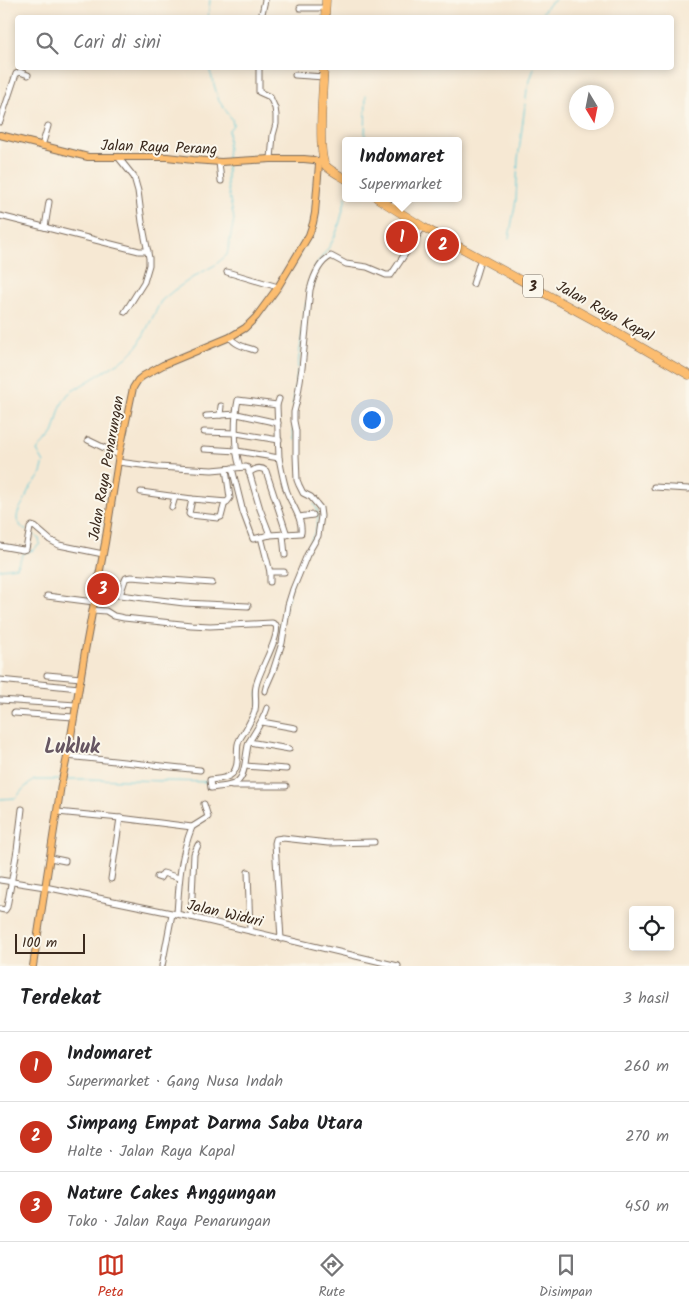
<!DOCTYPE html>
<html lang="id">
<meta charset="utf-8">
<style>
body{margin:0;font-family:Kalam,sans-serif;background:#f2f2f2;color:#202124}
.controls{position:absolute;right:15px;bottom:15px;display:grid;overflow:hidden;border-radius:5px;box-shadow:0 2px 8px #0003}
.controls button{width:45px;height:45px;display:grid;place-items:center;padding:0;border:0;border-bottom:1px solid #e0e0e0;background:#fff;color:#202124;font:25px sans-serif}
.compass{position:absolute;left:569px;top:85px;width:45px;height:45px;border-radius:50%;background:#fff;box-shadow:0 2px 8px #0003;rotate:170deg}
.scale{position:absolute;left:15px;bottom:12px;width:70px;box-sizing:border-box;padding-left:5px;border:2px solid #3b2a1e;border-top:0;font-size:14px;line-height:18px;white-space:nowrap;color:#3b2a1e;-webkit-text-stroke:4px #fbf7ec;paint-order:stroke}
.you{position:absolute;left:371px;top:419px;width:18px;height:18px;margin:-12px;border:4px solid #fff;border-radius:50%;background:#1a73e8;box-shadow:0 0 0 8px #1a73e833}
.badge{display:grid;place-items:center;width:32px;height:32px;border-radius:50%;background:#c8321e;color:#fff;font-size:16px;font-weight:700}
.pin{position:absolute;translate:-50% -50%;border:2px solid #fff;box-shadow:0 1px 5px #0006}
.popup{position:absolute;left:342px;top:137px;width:120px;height:65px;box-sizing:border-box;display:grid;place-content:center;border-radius:5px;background:#fff;filter:drop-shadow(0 1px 4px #0005);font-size:16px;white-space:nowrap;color:#757577}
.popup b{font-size:19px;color:#202124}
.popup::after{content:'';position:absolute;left:50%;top:100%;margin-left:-10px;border:10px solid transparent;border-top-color:#fff}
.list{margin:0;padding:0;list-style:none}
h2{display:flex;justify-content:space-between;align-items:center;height:65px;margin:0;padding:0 20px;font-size:21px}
h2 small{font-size:16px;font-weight:400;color:#757577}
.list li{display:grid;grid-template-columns:32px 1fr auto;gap:15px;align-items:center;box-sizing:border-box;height:70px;padding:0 20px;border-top:1px solid #e0e0e0}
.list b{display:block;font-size:19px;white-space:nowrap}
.list p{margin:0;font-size:16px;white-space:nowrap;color:#757577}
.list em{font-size:16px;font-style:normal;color:#757577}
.icon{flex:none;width:28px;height:28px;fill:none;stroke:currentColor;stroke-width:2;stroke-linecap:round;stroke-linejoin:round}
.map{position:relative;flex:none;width:689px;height:966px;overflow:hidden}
.search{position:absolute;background:#fff;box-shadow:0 2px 8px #0003;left:15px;right:15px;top:15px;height:55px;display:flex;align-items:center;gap:12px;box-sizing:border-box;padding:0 18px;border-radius:5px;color:#757577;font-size:19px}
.sheet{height:275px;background:#fff}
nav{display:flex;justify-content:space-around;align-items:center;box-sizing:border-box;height:70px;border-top:1px solid #e0e0e0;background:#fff;font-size:14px;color:#757577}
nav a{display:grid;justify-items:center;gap:2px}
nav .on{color:#c8321e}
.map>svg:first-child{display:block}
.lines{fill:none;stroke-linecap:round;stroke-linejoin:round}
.stream{stroke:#5cc8d6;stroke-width:1}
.minor-casing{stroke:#7c6c5d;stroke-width:7}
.major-casing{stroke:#7c6c5d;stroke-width:8}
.highway-casing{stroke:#7c6c5d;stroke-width:9}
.minor{stroke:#fff;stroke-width:5}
.major{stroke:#fcbd6f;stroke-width:6}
.highway{stroke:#fcbd6f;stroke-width:8}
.labels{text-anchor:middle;stroke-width:4;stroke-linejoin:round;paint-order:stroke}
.shield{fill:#fbf7ec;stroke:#75685c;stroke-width:1}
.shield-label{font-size:14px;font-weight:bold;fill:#3b2a1e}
.street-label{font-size:15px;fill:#3b2a1e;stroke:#fbf7ec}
.district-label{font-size:20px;font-weight:bold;fill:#665662;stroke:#fbf7ec}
</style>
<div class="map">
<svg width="689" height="966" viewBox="0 0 689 966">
<rect width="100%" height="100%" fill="#fbf7ec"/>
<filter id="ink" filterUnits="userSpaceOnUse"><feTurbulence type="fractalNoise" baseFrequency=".02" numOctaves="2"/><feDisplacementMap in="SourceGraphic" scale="10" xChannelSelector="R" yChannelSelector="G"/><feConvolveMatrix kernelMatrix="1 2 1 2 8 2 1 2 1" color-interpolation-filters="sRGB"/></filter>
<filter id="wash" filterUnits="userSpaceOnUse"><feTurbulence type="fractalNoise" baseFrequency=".0096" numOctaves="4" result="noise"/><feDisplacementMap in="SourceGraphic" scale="20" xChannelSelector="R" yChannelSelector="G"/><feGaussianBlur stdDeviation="1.12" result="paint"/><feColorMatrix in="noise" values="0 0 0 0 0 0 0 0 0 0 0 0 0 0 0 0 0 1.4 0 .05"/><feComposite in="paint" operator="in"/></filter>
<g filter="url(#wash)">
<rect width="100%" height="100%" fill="#f6e8d3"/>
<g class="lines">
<g class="stream">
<polyline points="208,18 210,0"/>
<polyline points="539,18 547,6 555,0"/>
<polyline points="209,68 219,101 232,119 233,125 229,130 227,160"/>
<polyline points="365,141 366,96"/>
<polyline points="509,238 516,200 518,159 527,90 534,68"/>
<path d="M312,275C316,263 325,254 331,244C339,230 342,213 346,197"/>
<polyline points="293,405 306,303"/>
<polyline points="293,427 294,440"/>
<path d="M26,530C10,521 19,511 25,499C27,495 27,491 30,488C33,483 38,480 40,475C42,471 42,467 44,463L37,451C41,444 49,440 53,433C57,425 57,415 61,406C63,401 66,397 69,393L126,358L138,346L161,301L173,291L195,276L215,265L227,255L234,219L227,185V164"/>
<polyline points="0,569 16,567 24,553 33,550 40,544 39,539 32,533"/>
<polyline points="287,601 293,579 316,529 318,518 317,509 314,504"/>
<polyline points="279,630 286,605"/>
<polyline points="256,715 259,709 258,692"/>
<polyline points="66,779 87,779 209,782"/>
<polyline points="0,799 16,798 23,789 34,780 59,780"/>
</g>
</g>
</g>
<g filter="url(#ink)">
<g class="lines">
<g class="minor-casing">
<g id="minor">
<polyline points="300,8 326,8"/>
<polyline points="261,18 265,0"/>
<polyline points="259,68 259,92 270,97 275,108 276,115 276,124 273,135 271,159"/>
<polyline points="295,75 324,77"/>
<polyline points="0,122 16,74 20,72 28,75"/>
<polyline points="42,146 48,126"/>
<polyline points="118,157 134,177 138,191 142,222 149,258 149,265 144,282 125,312"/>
<polyline points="219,162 221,181"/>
<polyline points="391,207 398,198"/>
<polyline points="0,216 139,251 148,251"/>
<polyline points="45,227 49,202"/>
<polyline points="227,272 278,287"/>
<polyline points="473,284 481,258"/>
<path d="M230,337C235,345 245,347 254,350"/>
<polyline points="279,399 277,405 279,458"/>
<polyline points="220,415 221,406"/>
<polyline points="206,416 237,414 278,423"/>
<polyline points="204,432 236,433 279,440"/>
<polyline points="88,440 119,455"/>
<path d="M204,449L237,451L279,458C281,468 283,479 286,489C290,503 303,517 301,533L270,535L253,539L243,512L232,468"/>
<polyline points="118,462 157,467 212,470 246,467 248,468 260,509 270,535"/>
<path d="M240,467C234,449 234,419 238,400L277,405"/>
<path d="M249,473C254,469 260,466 266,471L287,535"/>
<polyline points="654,487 689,489"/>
<polyline points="141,492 192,499 227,502 230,498 226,469"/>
<polyline points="192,499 189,514 190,515 218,518 221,517 225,502"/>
<polyline points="172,507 175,497"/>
<polyline points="299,517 313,515"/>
<polyline points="283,535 285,555"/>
<polyline points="261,537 270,572 270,582"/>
<polyline points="0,546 23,550 26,549 30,528 32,526 35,527 50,540 59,545 103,554"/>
<polyline points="270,572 284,572"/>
<polyline points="96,594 120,595 184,603 248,606"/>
<polyline points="120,595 125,580 126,578 131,577 212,583"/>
<polyline points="47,596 94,602"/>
<path d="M93,610L106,611L114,616L124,618L191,625L210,626L272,623L276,625C280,638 259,670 256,686C254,694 257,702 255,710C253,717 249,724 245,731C242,735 239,739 238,744C236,754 240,766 232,774C227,779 217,779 210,780L211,788C237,785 243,785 246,757C247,752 247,747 249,742C256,730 263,721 267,708"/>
<polyline points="47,675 81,678"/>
<polyline points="0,680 79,688"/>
<path d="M265,691L266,687L273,671L282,643L288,605L293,589L307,555L318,536L321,516L320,508L311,497L303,493L299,485L297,480L296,455V431L294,421V412L297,400L302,368L310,290C313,278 319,262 331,256L346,264L367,267L386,275H391L423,227"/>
<polyline points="0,700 76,705"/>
<polyline points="14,713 74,717"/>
<polyline points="262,722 295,728"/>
<polyline points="249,742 289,749"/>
<polyline points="67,756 200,770"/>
<polyline points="245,766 286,769"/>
<polyline points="232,786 286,786"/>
<path d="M57,812L120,818L192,827C180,857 179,883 177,914"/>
<polyline points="192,827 208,817 204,804"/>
<polyline points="50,858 65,861"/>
<polyline points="248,872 250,931"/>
<polyline points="157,877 160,878 163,873 179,878"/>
<polyline points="111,879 120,818"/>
<polyline points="0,880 45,887 191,917 398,966"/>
<polyline points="0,909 5,910 7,907 17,850 22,809"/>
<polyline points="191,917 194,854 198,845"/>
<polyline points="281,939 275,843 276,839 283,838 328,843 374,842"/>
<polyline points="162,966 172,914"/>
</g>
</g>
<g class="major-casing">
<g id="major">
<polyline points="0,135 88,157 167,157 193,160 221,162 271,159 304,159 314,160 320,162"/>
<polyline points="33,966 61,785 69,748 85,651 105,543 119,455 133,388 138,380 143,376 163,365 230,337 245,328 256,317 278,287 309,235 313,223 315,213 319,164 323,160"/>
</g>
</g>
<g class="highway-casing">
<g id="highway">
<polyline points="325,18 326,0"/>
<path d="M324,68C323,85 317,155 326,166C331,171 339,175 346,179"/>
<polyline points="377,198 423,227 601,324 689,375"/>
</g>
</g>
<use href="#minor" class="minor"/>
<use href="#major" class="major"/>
<use href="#highway" class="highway"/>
</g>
</g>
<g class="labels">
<rect class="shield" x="523" y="274.5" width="20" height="23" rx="4"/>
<g class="shield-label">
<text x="533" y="291">3</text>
</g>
<g class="street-label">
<text transform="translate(159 147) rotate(2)" y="5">Jalan Raya Perang</text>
<text transform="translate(605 311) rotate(29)" y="5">Jalan Raya Kapal</text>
<text transform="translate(106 468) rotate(-80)" y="5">Jalan Raya Penarungan</text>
<text transform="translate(225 913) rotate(13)" y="5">Jalan Widuri</text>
</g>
<g class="district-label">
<text x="72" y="753">Lukluk</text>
</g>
</g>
</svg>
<div class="controls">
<button><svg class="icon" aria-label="locate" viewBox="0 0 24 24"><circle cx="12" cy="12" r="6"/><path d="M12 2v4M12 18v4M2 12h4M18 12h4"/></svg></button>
</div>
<svg class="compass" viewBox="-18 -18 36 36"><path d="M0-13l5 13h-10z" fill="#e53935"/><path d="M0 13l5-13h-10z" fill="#757577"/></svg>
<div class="scale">100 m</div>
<div class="you"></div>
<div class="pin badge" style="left:402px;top:237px">1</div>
<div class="popup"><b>Indomaret</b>Supermarket</div>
<div class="pin badge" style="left:443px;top:245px">2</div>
<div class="pin badge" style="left:103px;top:589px">3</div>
<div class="search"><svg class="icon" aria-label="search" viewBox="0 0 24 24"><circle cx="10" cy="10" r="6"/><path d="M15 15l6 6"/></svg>Cari di sini</div>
</div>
<section class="sheet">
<h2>Terdekat<small>3 hasil</small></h2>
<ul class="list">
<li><span class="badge">1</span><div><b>Indomaret</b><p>Supermarket · Gang Nusa Indah</p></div><em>260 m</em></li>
<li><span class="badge">2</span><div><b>Simpang Empat Darma Saba Utara</b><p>Halte · Jalan Raya Kapal</p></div><em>270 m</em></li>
<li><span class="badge">3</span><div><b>Nature Cakes Anggungan</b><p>Toko · Jalan Raya Penarungan</p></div><em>450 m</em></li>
</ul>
</section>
<nav>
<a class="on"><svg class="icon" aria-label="map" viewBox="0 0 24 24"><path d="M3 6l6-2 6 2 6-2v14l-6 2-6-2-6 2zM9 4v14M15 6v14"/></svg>Peta</a>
<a><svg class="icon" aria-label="directions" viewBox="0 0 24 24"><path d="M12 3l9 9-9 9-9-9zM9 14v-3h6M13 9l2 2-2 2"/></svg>Rute</a>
<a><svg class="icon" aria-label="saved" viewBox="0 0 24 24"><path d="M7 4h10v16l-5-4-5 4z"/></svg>Disimpan</a>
</nav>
